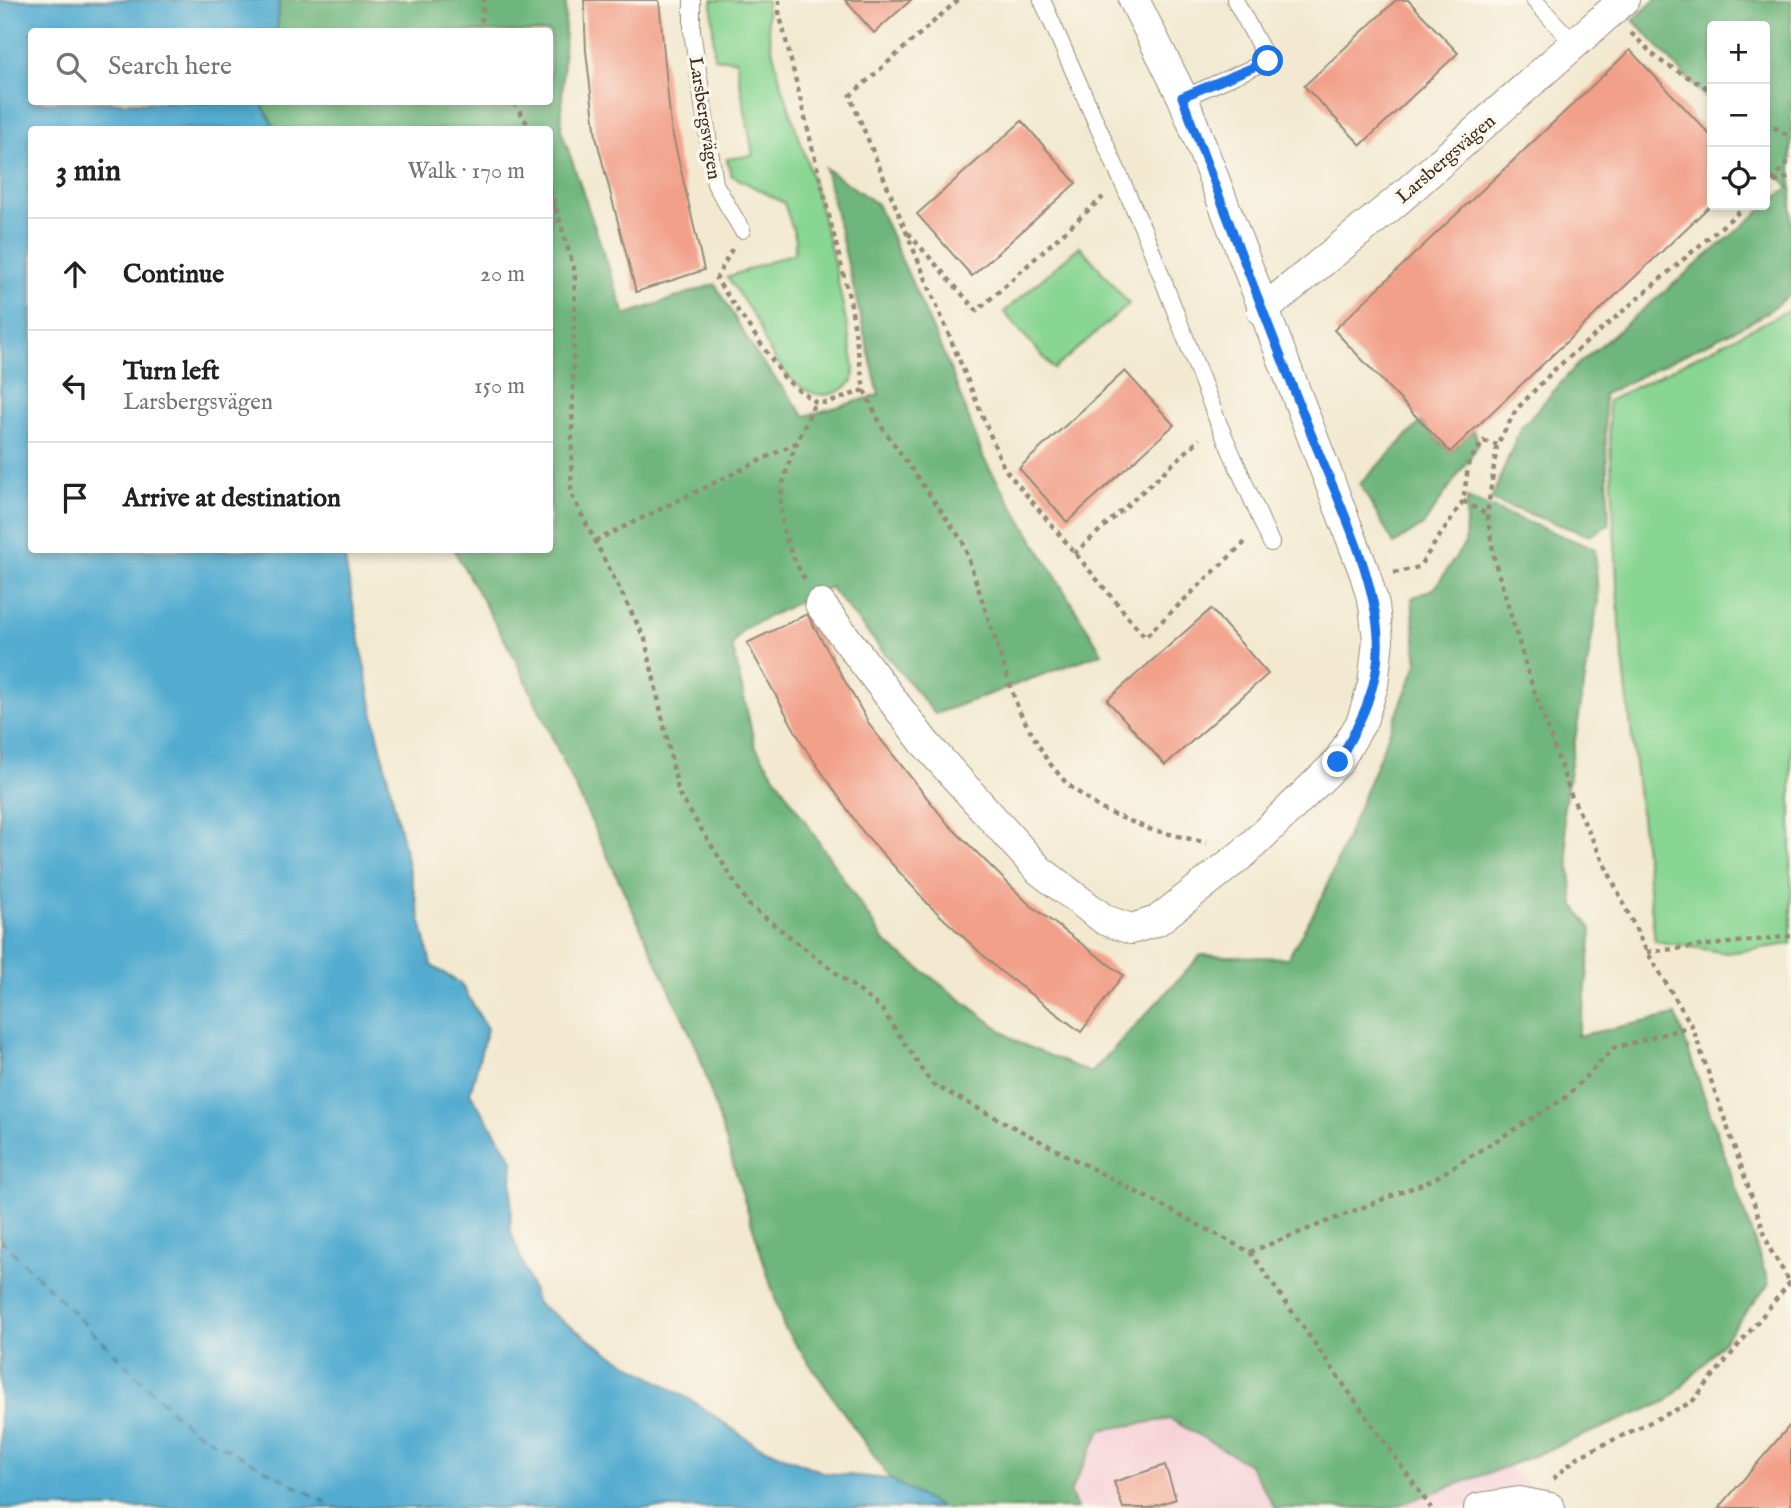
<!DOCTYPE html>
<meta charset="utf-8">
<style>
body{margin:0;font-family:"IM FELL English",serif;background:#f2f2f2;color:#202124}
.controls{position:absolute;right:21px;top:21px;display:grid;overflow:hidden;border-radius:7px;box-shadow:0 4px 10px #0003}
.controls button{width:63px;height:63px;display:grid;place-items:center;padding:0;border:0;border-bottom:2px solid #e0e0e0;background:#fff;color:#202124;font:35px sans-serif}
.stop{position:absolute;width:21px;height:21px;margin:-16px;border:5px solid #1a73e8;border-radius:50%;background:#fff}
.stop.end{background:#1a73e8;border-color:#fff;box-shadow:0 2px 7px #0008}
.list{margin:0;padding:0;list-style:none}
h2{display:flex;justify-content:space-between;align-items:center;height:91px;margin:0;padding:0 28px;font-size:30px}
h2 small{font-size:23px;font-weight:400;color:#757577}
.list li{display:grid;grid-template-columns:46px 1fr auto;gap:21px;align-items:center;box-sizing:border-box;height:112px;padding:0 28px;border-top:2px solid #e0e0e0}
.list b{display:block;font-size:26px;white-space:nowrap}
.list p{margin:0;font-size:23px;white-space:nowrap;color:#757577}
.list em{font-size:23px;font-style:normal;color:#757577}
.icon{flex:none;width:38px;height:38px;fill:none;stroke:currentColor;stroke-width:2;stroke-linecap:round;stroke-linejoin:round}
.map{position:relative;flex:none;width:1791px;height:1508px;overflow:hidden}
.search{position:absolute;background:#fff;box-shadow:0 4px 10px #0003;left:28px;top:28px;width:525px;height:77px;display:flex;align-items:center;gap:18px;box-sizing:border-box;padding:0 24px;border-radius:7px;color:#757577;font-size:26px}
.panel{position:absolute;background:#fff;box-shadow:0 4px 10px #0003;left:28px;top:126px;width:525px;height:427px;border-radius:7px}
.map>svg:first-child{display:block}
.built{fill:#f6cfd7}
.green{fill:#89d593;stroke:#628058;stroke-width:2}
.forest{fill:#6eb67d;stroke:#54704e;stroke-width:2}
.water{fill:#53acd0;stroke:#476b77;stroke-width:2}
.lines{fill:none;stroke-linecap:round;stroke-linejoin:round}
.ferry{stroke:#43585c;stroke-width:2;stroke-dasharray:9 7;stroke-linecap:butt}
.building{fill:#f2a08a}
.lane-casing{stroke:#968a77;stroke-width:18}
.street-casing{stroke:#968a77;stroke-width:32}
.path{stroke:#968a77;stroke-width:4.5;stroke-dasharray:5 5;stroke-linecap:butt}
.lane{stroke:#fff;stroke-width:16}
.street{stroke:#fff;stroke-width:30}
.route{stroke:#1a73e8;stroke-width:9}
.labels{text-anchor:middle;stroke-width:7;stroke-linejoin:round;paint-order:stroke}
.street-label{font-size:19px;fill:#3b2a1e;stroke:#fbf7ec}
</style>
<div class="map">
<svg width="1791" height="1508" viewBox="0 0 1791 1508">
<rect width="100%" height="100%" fill="#fbf7ec"/>
<filter id="ink" filterUnits="userSpaceOnUse"><feTurbulence type="fractalNoise" baseFrequency=".0143" numOctaves="2"/><feDisplacementMap in="SourceGraphic" scale="14" xChannelSelector="R" yChannelSelector="G"/><feConvolveMatrix kernelMatrix="1 2 1 2 8 2 1 2 1" color-interpolation-filters="sRGB"/></filter>
<filter id="wash" filterUnits="userSpaceOnUse"><feTurbulence type="fractalNoise" baseFrequency=".00686" numOctaves="4" result="noise"/><feDisplacementMap in="SourceGraphic" scale="28" xChannelSelector="R" yChannelSelector="G"/><feGaussianBlur stdDeviation="1.57" result="paint"/><feColorMatrix in="noise" values="0 0 0 0 0 0 0 0 0 0 0 0 0 0 0 0 0 1.4 0 .05"/><feComposite in="paint" operator="in"/></filter>
<g filter="url(#wash)">
<rect width="100%" height="100%" fill="#f2e9d0"/>
<g class="built">
<polygon points="1170,1419 1249,1464 1275,1508 1077,1508 1069,1492 1101,1430"/>
<polygon points="1508,1466 1555,1508 1390,1508"/>
</g>
<g class="green">
<path d="M712,0H767C764,47 794,119 808,165C828,232 843,298 854,367L853,381C819,415 787,380 768,348C764,342 763,334 760,328C751,310 738,293 727,277L794,253L796,239L784,203L731,175L727,159L753,155L736,60L714,58Z"/>
<polygon points="1080,246 1129,304 1054,369 1004,312"/>
<polygon points="1791,309 1791,944 1727,953 1655,941 1619,622 1608,401"/>
</g>
<g class="forest">
<polygon points="279,0 566,0 561,129 625,315 715,284 756,354 805,416 879,395 825,168 877,204 951,371 984,459 1102,653 935,714 830,587 743,629 732,645 755,746 886,943 1017,1042 1091,1073 1201,955 1288,958 1323,896 1417,664 1412,598 1435,588 1465,543 1467,498 1595,549 1598,600 1563,813 1574,905 1592,929 1584,1007 1577,1036 1676,1015 1769,1284 1706,1362 1668,1401 1508,1466 1390,1508 1275,1508 1249,1464 1170,1419 1101,1430 1070,1492 1077,1508 941,1508 890,1479 784,1327 697,1048 517,662 454,550 550,550 550,130 275,129 261,102 550,102 550,32 277,31"/>
<polygon points="1655,0 1791,0 1791,294 1757,319 1604,394 1609,524 1590,536 1491,500 1520,429 1576,366 1789,187 1765,161 1765,26 1712,26 1712,105 1633,20"/>
<polygon points="1421,422 1450,452 1473,430 1479,444 1424,524 1394,544 1360,484"/>
</g>
<polygon class="water" points="0,0 279,0 277,31 32,32 32,102 261,102 275,129 32,130 32,550 343,550 375,722 431,965 461,984 487,1029 470,1093 513,1160 510,1229 537,1303 606,1351 691,1400 756,1445 825,1473 890,1479 941,1508 0,1508"/>
<g class="lines">
<polyline class="ferry" points="0,1239 188,1427 336,1508"/>
</g>
<g id="blocks">
<g class="building">
<polygon points="584,0 659,0 671,127 704,270 636,292 596,137 586,51"/>
<polygon points="845,0 911,0 874,33"/>
<polygon points="1396,0 1408,0 1458,53 1361,145 1304,86"/>
<polygon points="1630,50 1712,137 1712,204 1450,452 1334,330"/>
<polygon points="1022,121 1076,183 972,276 917,214"/>
<polygon points="1125,371 1174,425 1067,522 1019,468"/>
<polygon points="1211,609 1268,674 1165,765 1107,700"/>
<polygon points="807,614 871,727 948,824 1029,904 1123,975 1081,1032 1000,971 930,906 863,832 803,745 747,643"/>
<polygon points="1791,1424 1791,1508 1719,1508"/>
<polygon points="1165,1465 1176,1499 1149,1508 1123,1508 1114,1482"/>
</g>
</g>
</g>
<g filter="url(#ink)">
<use href="#blocks" fill-opacity="0" stroke="#968a77" stroke-width="2"/>
<g class="lines">
<g class="lane-casing">
<g id="lane">
<polyline points="692,0 692,31 715,184 742,230"/>
<polyline points="1042,0 1144,231 1218,422 1271,543"/>
<polyline points="1534,0 1574,44"/>
<polyline points="1183,98 1268,61 1235,0"/>
</g>
</g>
<g class="street-casing">
<g id="street">
<polyline points="1262,311 1397,201 1624,0"/>
<polyline points="820,604 924,742 1039,870 1105,920 1131,929 1157,921 1245,852 1338,762 1362,721 1373,685 1378,640 1374,605 1365,574 1183,98 1134,0"/>
<polyline points="1479,1508 1519,1502 1550,1508"/>
</g>
</g>
<g class="path">
<polyline points="779,0 779,12 851,305 864,390 882,427 963,542 1018,709 1047,760 1067,784 1101,809 1149,829 1207,843"/>
<polyline points="958,0 850,96 1004,468 1145,637 1245,542"/>
<polyline points="480,32 484,0"/>
<polyline points="1631,33 1659,60 1712,91"/>
<polyline points="514,102 531,130"/>
<polyline points="1765,122 1791,137"/>
<polyline points="1774,182 1791,177"/>
<polyline points="550,189 575,272 571,494 645,639 679,794 749,905 881,1008 932,1084 1250,1252 1431,1508"/>
<polyline points="1765,189 1791,158"/>
<polyline points="1747,205 1554,370 1516,410 1497,445 1487,515 1495,562 1529,676 1571,795 1647,952 1692,1026 1770,1249 1790,1282"/>
<polyline points="908,233 977,311 1103,197"/>
<polyline points="732,249 716,279 786,380 815,402 828,403 864,390"/>
<polyline points="1463,501 1486,514"/>
<polyline points="595,541 798,442"/>
<polyline points="1074,554 1200,439"/>
<polyline points="1394,573 1419,567 1463,501 1469,461 1484,441 1497,445"/>
<path d="M805,579C761,505 784,474 815,402"/>
<polyline points="1647,952 1791,936"/>
<polyline points="1250,1252 1432,1180 1565,1098 1614,1048 1692,1026"/>
<polyline points="1553,1479 1578,1457 1692,1402 1791,1281"/>
</g>
<use href="#lane" class="lane"/>
<use href="#street" class="street"/>
</g>
</g>
<g class="lines" filter="url(#ink)">
<path class="route" d="M1268,61L1182,97C1223,207 1265,317 1308,426C1333,491 1374,568 1378,637C1381,684 1360,724 1338,762"/>
</g>
<g class="labels">
<g class="street-label">
<text transform="translate(706 118) rotate(81)" y="7">Larsbergsvägen</text>
<text transform="translate(1445 158) rotate(-41)" y="7">Larsbergsvägen</text>
</g>
</g>
</svg>
<div class="controls">
<button>+</button>
<button>−</button>
<button><svg class="icon" aria-label="locate" viewBox="0 0 24 24"><circle cx="12" cy="12" r="6"/><path d="M12 2v4M12 18v4M2 12h4M18 12h4"/></svg></button>
</div>
<div class="stop" style="left:1268px;top:61px"></div>
<div class="stop end" style="left:1338px;top:762px"></div>
<div class="search"><svg class="icon" aria-label="search" viewBox="0 0 24 24"><circle cx="10" cy="10" r="6"/><path d="M15 15l6 6"/></svg>Search here</div>
<section class="panel">
<h2>3 min<small>Walk · 170 m</small></h2>
<ul class="list">
<li><svg class="icon" aria-label="ahead" viewBox="0 0 24 24"><path d="M12 20V5M6 11l6-6 6 6"/></svg><div><b>Continue</b></div><em>20 m</em></li>
<li><svg class="icon" aria-label="left" viewBox="0 0 24 24"><path d="M17 20v-9H6M10 6l-5 5 5 5"/></svg><div><b>Turn left</b><p>Larsbergsvägen</p></div><em>150 m</em></li>
<li><svg class="icon" aria-label="arrive" viewBox="0 0 24 24"><path d="M6 21V4h12l-3 4 3 4H6"/></svg><div><b>Arrive at destination</b></div></li>
</ul>
</section>
</div>
